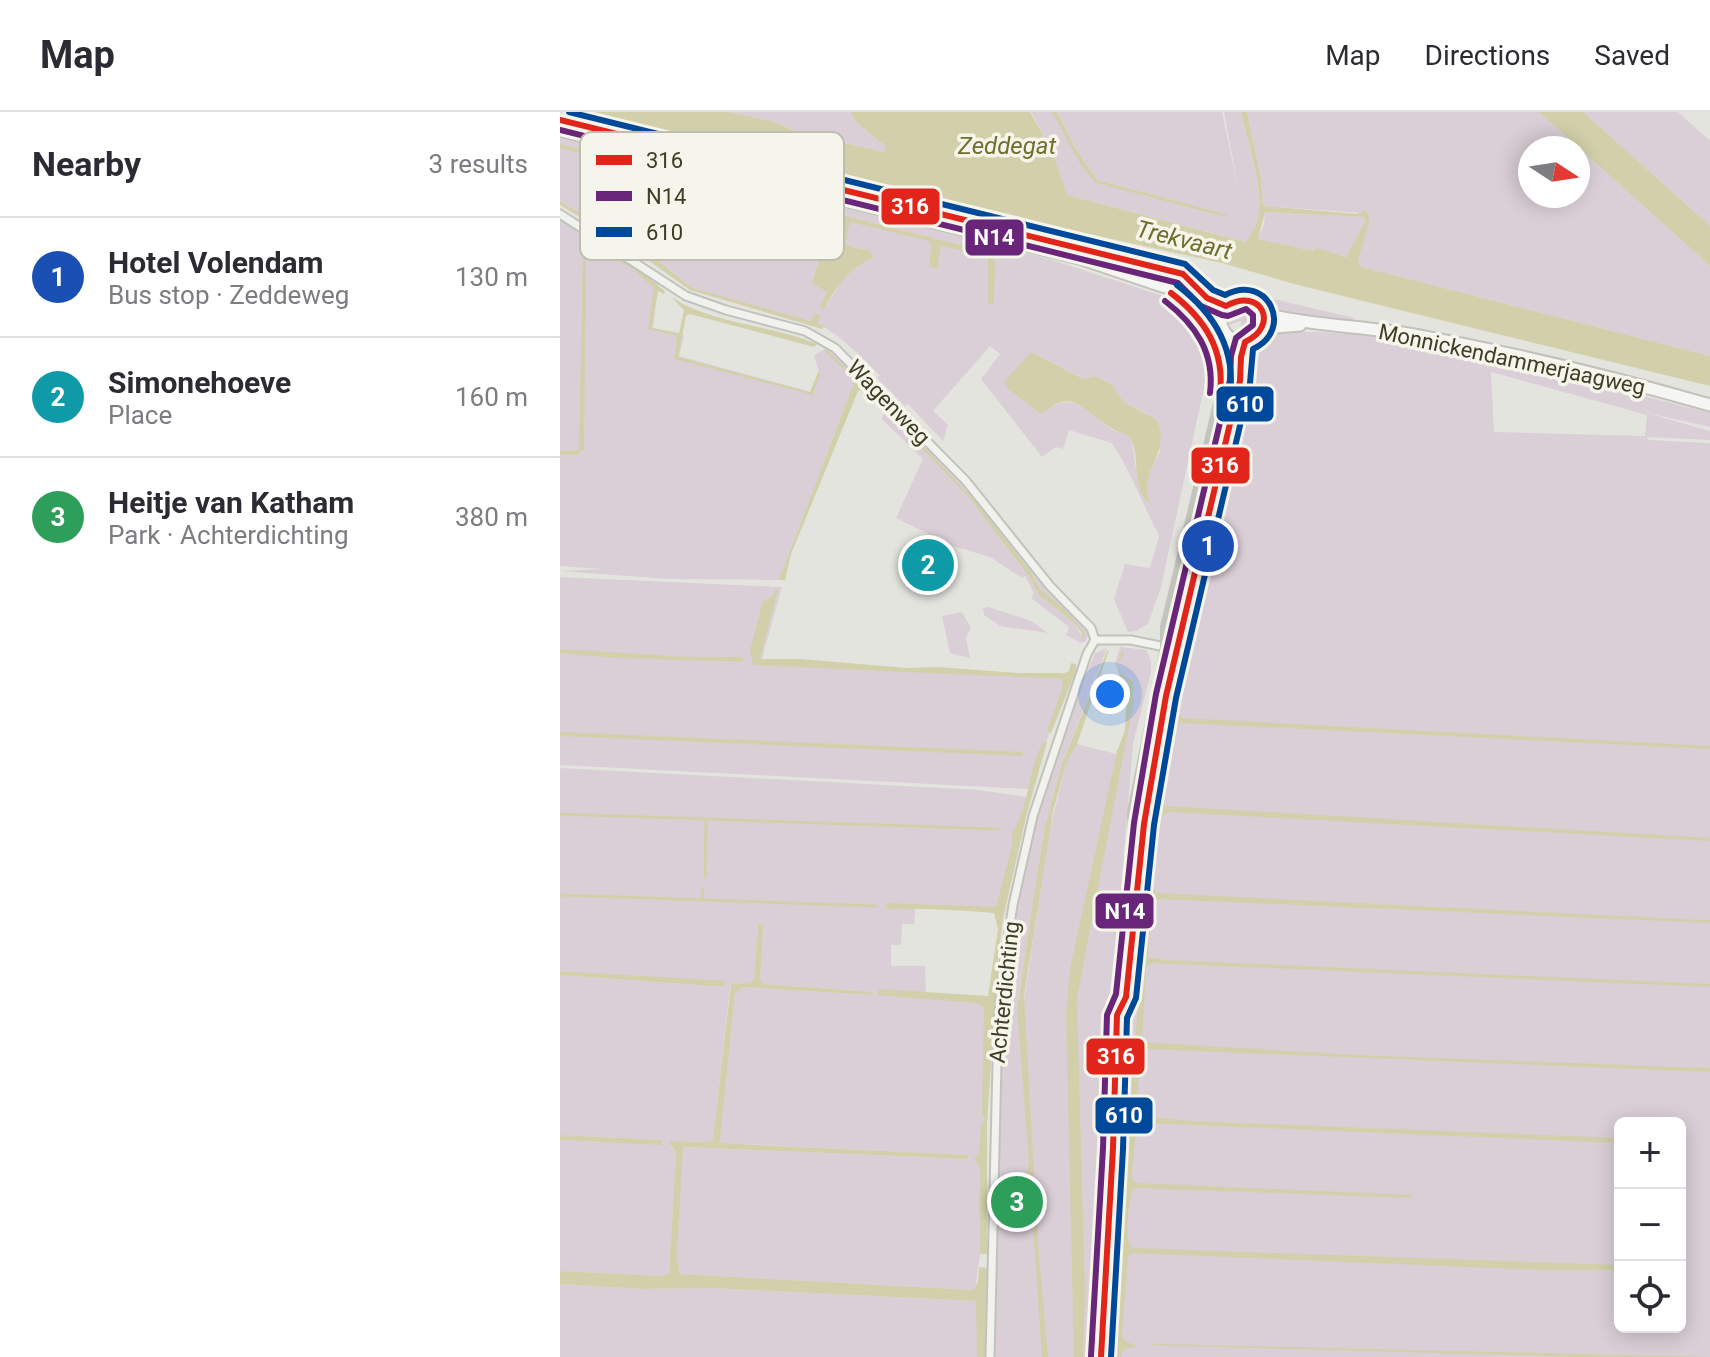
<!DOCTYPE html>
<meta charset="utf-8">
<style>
body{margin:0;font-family:Roboto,sans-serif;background:#f7f7f7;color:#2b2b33}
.controls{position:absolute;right:24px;bottom:24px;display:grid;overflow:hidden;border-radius:12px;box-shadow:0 4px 20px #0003}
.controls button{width:72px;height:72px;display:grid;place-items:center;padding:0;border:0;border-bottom:2px solid #e1e1e2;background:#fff;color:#2b2b33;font:40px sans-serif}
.compass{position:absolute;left:958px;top:24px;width:72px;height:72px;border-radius:50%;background:#fff;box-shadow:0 4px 20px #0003;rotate:102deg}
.you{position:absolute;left:550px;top:582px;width:28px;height:28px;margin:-20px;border:6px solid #fff;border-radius:50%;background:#1a73e8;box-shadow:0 0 0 12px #1a73e833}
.badge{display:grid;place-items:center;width:52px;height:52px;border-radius:50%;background:#b45309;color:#fff;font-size:26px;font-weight:700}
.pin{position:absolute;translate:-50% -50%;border:4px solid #fff;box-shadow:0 2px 8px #0006}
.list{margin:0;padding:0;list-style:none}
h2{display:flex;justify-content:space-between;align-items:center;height:104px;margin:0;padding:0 32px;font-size:34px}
h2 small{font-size:26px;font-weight:400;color:#7c7c81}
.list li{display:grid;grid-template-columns:52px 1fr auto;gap:24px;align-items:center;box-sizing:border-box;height:120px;padding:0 32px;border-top:2px solid #e1e1e2}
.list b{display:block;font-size:30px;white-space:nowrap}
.list p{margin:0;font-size:26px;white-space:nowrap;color:#7c7c81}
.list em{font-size:26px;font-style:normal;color:#7c7c81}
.icon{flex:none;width:44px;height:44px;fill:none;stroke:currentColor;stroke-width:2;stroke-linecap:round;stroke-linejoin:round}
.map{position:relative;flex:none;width:1150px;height:1245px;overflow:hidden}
header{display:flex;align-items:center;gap:48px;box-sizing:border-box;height:112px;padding:0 40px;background:#fff;border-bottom:2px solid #e1e1e2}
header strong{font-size:38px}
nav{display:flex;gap:44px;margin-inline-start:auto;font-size:28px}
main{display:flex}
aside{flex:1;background:#fff}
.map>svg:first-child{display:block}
.green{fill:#dacfd6;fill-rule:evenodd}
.water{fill:#d2d0aa;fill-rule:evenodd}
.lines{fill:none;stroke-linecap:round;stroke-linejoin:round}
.stream{stroke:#d2d0aa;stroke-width:3}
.minor-casing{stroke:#c2c2bd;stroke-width:11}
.primary-casing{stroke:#c2c2bb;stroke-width:15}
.minor{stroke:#f1f1ee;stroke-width:7}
.secondary{stroke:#c4c4bd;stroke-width:10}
.primary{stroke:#f5f5f3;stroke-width:11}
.bus-1-casing{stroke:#f5f5eb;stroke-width:12}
.bus-2-casing{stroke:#f5f5eb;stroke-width:12}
.bus-3-casing{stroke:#f5f5eb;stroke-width:12}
.bus-1{stroke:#e1251b;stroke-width:6}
.bus-2{stroke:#68257a;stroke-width:6}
.bus-3{stroke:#004899;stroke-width:6}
.labels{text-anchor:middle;stroke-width:7;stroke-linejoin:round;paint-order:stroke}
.street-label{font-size:22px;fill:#3c3e25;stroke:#f5f5eb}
.water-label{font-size:24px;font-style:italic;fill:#6f6f2c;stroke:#f5f5eb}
.key{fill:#f5f5eb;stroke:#bebeb0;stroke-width:2}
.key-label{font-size:22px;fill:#3c3e25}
.line-badge{stroke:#f5f5eb;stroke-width:3}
.badge-label{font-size:22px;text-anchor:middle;font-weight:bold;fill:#fff}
</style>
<header>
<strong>Map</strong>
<nav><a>Map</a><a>Directions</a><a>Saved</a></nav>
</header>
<main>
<aside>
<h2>Nearby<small>3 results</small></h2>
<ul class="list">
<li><span class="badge" style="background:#1a4fb4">1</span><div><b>Hotel Volendam</b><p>Bus stop · Zeddeweg</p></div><em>130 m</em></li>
<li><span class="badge" style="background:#0f9aa8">2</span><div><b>Simonehoeve</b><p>Place</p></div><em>160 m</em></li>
<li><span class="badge" style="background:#2e9e5b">3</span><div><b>Heitje van Katham</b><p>Park · Achterdichting</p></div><em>380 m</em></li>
</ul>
</aside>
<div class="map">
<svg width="1150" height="1245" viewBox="0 0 1150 1245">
<rect width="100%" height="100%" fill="#e4e4df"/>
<g class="green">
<polygon points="169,0 291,0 295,9 325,34 326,40 243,22 211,9"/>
<path d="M471,0H492L537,71L665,105V102L537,68L516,37L497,0H662L679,80L664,0H681C688,31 702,69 699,101C698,112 692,121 687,130L507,83L492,38Z"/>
<path d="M687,0H979L1150,154V244L802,155L798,149L809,106L802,101L703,94L701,67ZM970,36H1018V84H970Z"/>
<polygon points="1023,0 1118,0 1150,29 1150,114"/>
<path d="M0,24L489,147L600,183L615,190L637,209C631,227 646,239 648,257L601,475L588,512L576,519L568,520L554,487L565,452L590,456L599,424C583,393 571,360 552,331L509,318L503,337L496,335L482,345L421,267L440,242L430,234L373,299L388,313L383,329L348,292L345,294L317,266L320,264C301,244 281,224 257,211L255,201L251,209L145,181L132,176L96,147L119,87V67L282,108L280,133L264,129L252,170L267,180L264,197L282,168L301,151L309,138L292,135L286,130L290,109L368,129L371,132L369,155L376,157L380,133L428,144V193L433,141L0,32ZM471,240L525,267L537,264L552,273L564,290L588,302L600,339C592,354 582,373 590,390L579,376L571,326C565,321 560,321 553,318C528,303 525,281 490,295Z"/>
<path d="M0,36L111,66C113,89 98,121 82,138L0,89Z"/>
<polygon points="705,100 804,105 805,110 787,145 755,137 754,139 698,127 704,112"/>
<polygon points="0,108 98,170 93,216 124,223 119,244 250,280 253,283 260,264 254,243 267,236 273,238 321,284 320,290 266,238 292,266 293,273 219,468 109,467 0,459 41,457 0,454"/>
<polygon points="701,184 794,206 793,209 750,207 710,199 701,188"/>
<polygon points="682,193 691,195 697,205 692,218 680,221 681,209 669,213 673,197"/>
<path d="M729,219L806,222L850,228L974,256L1150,301V315L1083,300L1150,319V328L1086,325L1089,328L1150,331V1245H546L575,800L612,564L614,563L621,531L633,500L662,346L684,264V241L689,233L704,221ZM931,260L1087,303L1085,324L934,320ZM1060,1011H1120V1215H1060Z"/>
<path d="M327,293L405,372L526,515L528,523L525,530L520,531L506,523L509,515L471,486L474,481L465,464L462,466L430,445L393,434L336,406L363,347L322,307ZM327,300L416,390L470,459L481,478L525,522L522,524L512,509L479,483L470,466L409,386Z"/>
<polygon points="0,465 222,475 201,550 510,564 469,677 0,653"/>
<polygon points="428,495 471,509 488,521 440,514 424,503 423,496"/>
<polygon points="402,500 411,516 406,526 410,546 390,541 382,504"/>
<polygon points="560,535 586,538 591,548 591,560 573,632 561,778 533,1245 434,1245 443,876 457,790 481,682 494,640 535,541 547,536 502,652 485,714 458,887 458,896 463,896 489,720 506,652 517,632 560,643 567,606 568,577 555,552"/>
<polygon points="0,656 419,678 466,685 442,797 356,793 354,812 342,812 341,833 331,833 331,854 365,854 366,881 424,886 429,888 420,1142 415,1178 120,1162 117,1144 122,1035 409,1047 408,1043 162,1031 160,1028 175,881 183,875 311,883 313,880 203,872 200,868 202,812 198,813 194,866 191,871 171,872 170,876 153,1026 150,1030 112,1029 110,1034 116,1039 109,1162 102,1164 0,1159 0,1028 103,1032 102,1028 0,1023 0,863 151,874 164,870 0,859"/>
<polygon points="0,1172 83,1177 150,1176 417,1189 417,1245 0,1245"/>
</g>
<g class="water">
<path d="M30,0H169L211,9L243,22L325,40V34L295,9L291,0H470L492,38L507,83L686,130C692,121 698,112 699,101C702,69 688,31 681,0H687L701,67L703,94L797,102L805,98L810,106L798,149L802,155L1150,244V274L734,172L662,151L456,106ZM705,100L804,105L805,110L786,145L756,136L754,139L698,127Z"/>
<polygon points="492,0 497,0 516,37 537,68 666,102 665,105 536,71 521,53"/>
<polygon points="979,0 1023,0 1032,8 1150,114 1150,154"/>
<path d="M0,32L433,141L435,151L434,192L428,193V144L381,134L377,157L369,155L371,132L368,129L290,110L286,131L292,135L309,138L313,146C289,156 276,175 264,197L260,194L267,180L252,171L264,129L280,132L281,108L120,68L119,87L96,147L132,176L251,209L255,201L260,204L257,211L264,214L262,217L130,178L71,136L0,93V89L82,138C98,121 113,88 111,66L0,36Z"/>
<path d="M39,134L70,152L105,179L104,182L98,179L92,216L119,221L124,198L111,185C155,213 209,212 257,232L254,235L130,202L126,204L118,245L250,280L259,258L260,264L253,283L114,247L117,228L115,223L88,217L94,176L73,157L38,137Z"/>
<polygon points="23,143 26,144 24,337 16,343 0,342 0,339 19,338"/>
<polygon points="266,237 320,290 317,291 304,278 298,279 231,442 225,468 219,468 293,273 292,265 265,240"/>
<path d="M471,240L524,267L536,264L552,273L564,290L596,307C614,339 575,362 591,392C570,378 581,347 571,328C567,320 558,321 551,316C523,300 516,274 481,302L448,277L445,269Z"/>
<polygon points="328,297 416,390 470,459 481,478 507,499 525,522 523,529 522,521 512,509 479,483 470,466 409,386 327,300"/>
<polygon points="215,477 218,478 200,547 241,547 347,556 378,555 458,561 505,561 509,559 511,551 516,552 516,559 491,621 487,619 503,574 501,567 193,553 190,538 203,489 214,483"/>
<path d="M626,535L628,544L618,601L622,606L1150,634V637L621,611C609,620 605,671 602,688L606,694L1150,726V729L609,700L602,704C598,721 588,766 596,781L1143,808H1150V811L600,787L593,789L591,794L588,845L606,848L1150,872V875L591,851L586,856L582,930L795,943L1150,956V960L586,937L581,942L577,991L573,994L571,988L588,751L613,588Z"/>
<polygon points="0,537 131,545 181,545 184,547 183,550 56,546 0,541"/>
<polygon points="549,538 517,632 506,652 493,699 464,884 478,1131 488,1245 482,1245 472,1101 465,1076 469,1049 457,896 474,782 485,714 502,652 547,539"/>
<path d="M562,538L564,540L558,552L561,561L573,570V593L517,886L525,1184L523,1245H514L506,902L510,857L557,639L565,619L567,575C556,562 556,554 562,538Z"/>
<polygon points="0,620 463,640 463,644 0,624"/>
<path d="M487,630L466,705L443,807L438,847L427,1012V1142H420V1055L414,1046L419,1041L421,1013L425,1006L422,1004L424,895L415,891L318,883L319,877L428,884L438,817L434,801C398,798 363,796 326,797L327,791L436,795L453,730L451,722C470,695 467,657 483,631Z"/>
<polygon points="203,812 200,868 203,872 313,880 311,883 183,875 175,881 160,1029 162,1031 197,1033 409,1043 408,1047 123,1035 117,1144 120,1162 414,1178 418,1169 419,1155 427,1156 425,1245 417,1245 416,1189 150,1176 83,1177 0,1172 0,1159 102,1164 109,1162 116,1039 110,1033 111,1029 150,1030 153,1026 171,872 191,871 194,866 198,813"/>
<polygon points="0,859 165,869 165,874 151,874 0,863"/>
<path d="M575,1003L632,1009L1059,1026L1060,1031L582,1011L576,1015L572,1062L573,1069L577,1071L852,1083V1086L576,1076L572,1079C569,1095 563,1123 572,1136L1060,1153V1158H981L572,1141L568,1144L562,1224L565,1229L578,1234L563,1237L561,1245H554L569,1008L571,1004Z"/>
<polygon points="0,1023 102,1028 103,1033 0,1028"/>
<polygon points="601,1232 1150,1245 1025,1245 585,1233"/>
</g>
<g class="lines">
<g class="stream">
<polyline points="0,702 438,717"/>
<polyline points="145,765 146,707"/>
<polyline points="0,783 316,794"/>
<polyline points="142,788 143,777"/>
</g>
<g class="minor-casing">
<g id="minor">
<polyline points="0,102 126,184 166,198 245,219 275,236 406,369 490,474 531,516 535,528"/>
<polyline points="535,528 571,528 605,535"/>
<polyline points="430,1245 438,910 444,850 453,793 473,704 527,542 535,528"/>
</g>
</g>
<g class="primary-casing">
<g id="primary">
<polyline points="0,18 519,146 602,174 635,181 666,194"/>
<circle cx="683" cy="208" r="22"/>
<path d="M624,188C652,217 658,234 662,274"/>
<polyline points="629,190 661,206"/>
<path d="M704,202C753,214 804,214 854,223C953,241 1053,265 1150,293"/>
<polyline points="703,216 740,213"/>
</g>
</g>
<use href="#minor" class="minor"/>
<g class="secondary">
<polyline points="605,534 605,515 673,228"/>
<polyline points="576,719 583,668"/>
<polyline points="541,1245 553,1036 555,938 573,731 572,700 605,535 613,516 685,230"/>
</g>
<use href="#primary" class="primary"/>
<g class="bus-1-casing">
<g id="bus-1">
<path d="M0,8L623,162L647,186L666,194C702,174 720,214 685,230L681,245L680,269L606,584L584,712L566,885L557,903L553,1036L541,1245"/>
<path d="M611,181C645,207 665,238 660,282"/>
</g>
</g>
<g class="bus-2-casing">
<g id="bus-2">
<polyline points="0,18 618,171 641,194 662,203 668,204 686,197 693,203 693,213 676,226 671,244 670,268 596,582 574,711 556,882 547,903 543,1036 531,1244"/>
<path d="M605,189C636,213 655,241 650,281"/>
</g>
</g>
<g class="bus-3-casing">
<g id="bus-3">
<path d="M9,0L625,152L653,178L665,183C708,160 735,218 693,237L690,271L616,586L594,713L576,886L567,906L563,1037L551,1245"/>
<path d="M617,173C654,201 676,236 670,283"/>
</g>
</g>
<use href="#bus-1" class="bus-1"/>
<use href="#bus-2" class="bus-2"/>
<use href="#bus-3" class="bus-3"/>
</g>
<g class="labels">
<g class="street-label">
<text transform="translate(952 247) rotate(12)" y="8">Monnickendammerjaagweg</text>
<text transform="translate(329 290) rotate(46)" y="8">Wagenweg</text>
<text transform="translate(444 880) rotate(-84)" y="8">Achterdichting</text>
</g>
<g class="water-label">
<text x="447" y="42">Zeddegat</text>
<text transform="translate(624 128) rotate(14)" y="8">Trekvaart</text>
</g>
</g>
<rect x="20" y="20" width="264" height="128" rx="12" class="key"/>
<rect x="36" y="43" width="36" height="10" fill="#e1251b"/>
<rect x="36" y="79" width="36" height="10" fill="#68257a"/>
<rect x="36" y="115" width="36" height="10" fill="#004899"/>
<g class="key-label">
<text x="86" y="56">316</text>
<text x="86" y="92">N14</text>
<text x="86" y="128">610</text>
</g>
<g class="line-badge">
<rect x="320" y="75" width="61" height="39" rx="8" fill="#e1251b"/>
<rect x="404" y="106" width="61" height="39" rx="8" fill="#68257a"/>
<rect x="655" y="273" width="60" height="38" rx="8" fill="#004899"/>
<rect x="630" y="334" width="61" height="39" rx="8" fill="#e1251b"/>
<rect x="534" y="780" width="61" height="38" rx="8" fill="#68257a"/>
<rect x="525" y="925" width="61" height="39" rx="8" fill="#e1251b"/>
<rect x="534" y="984" width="60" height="39" rx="8" fill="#004899"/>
</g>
<g class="badge-label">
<text x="350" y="102">316</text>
<text x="434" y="133">N14</text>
<text x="685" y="300">610</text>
<text x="660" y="361">316</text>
<text x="565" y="807">N14</text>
<text x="556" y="952">316</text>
<text x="564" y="1011">610</text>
</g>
</svg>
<div class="controls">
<button>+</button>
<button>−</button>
<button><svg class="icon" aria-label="locate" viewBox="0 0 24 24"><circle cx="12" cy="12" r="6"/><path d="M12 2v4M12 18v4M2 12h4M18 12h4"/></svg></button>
</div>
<svg class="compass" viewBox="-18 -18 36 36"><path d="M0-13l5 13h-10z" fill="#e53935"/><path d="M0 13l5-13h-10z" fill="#7c7c81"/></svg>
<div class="you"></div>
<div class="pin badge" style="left:648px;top:434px;background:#1a4fb4">1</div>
<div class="pin badge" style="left:368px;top:453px;background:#0f9aa8">2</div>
<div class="pin badge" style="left:457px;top:1090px;background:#2e9e5b">3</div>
</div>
</main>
